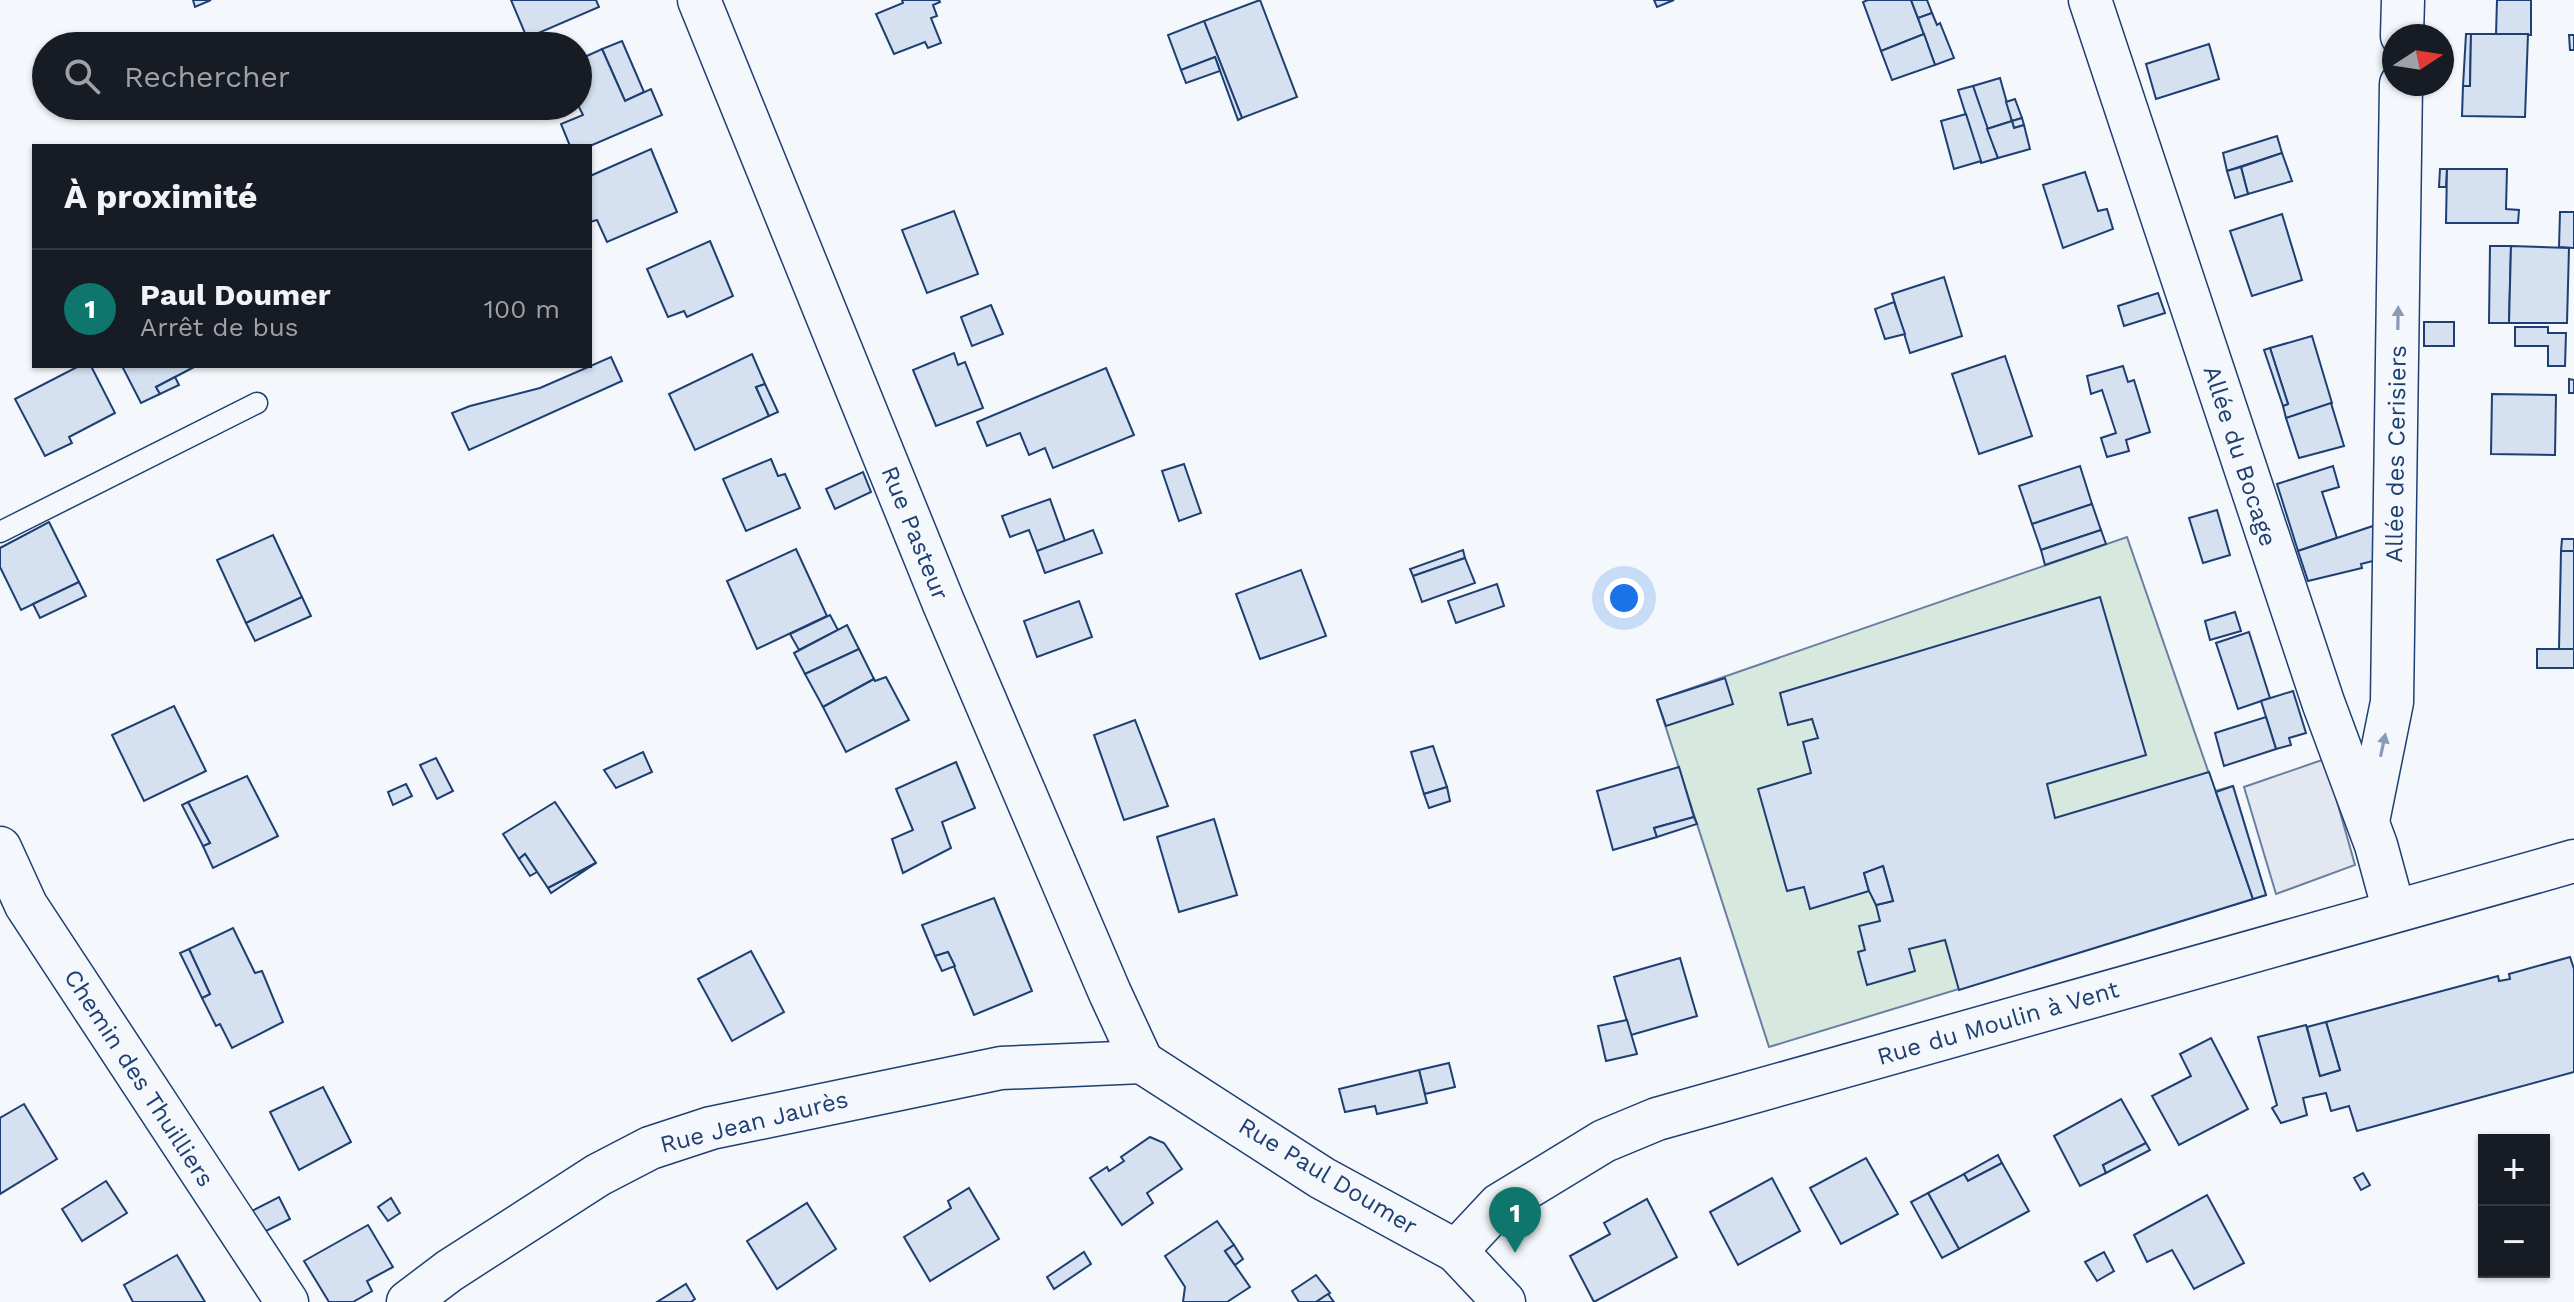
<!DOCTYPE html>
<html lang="fr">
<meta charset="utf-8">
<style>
body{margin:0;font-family:"Work Sans",sans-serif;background:#242831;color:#f1f3f6}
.controls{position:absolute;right:24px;bottom:24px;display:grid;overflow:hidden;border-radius:0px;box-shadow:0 2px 6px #0004}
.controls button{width:72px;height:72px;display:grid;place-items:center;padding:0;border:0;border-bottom:2px solid #363941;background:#171b24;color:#f1f3f6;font:40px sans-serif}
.compass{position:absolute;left:2382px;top:24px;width:72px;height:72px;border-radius:50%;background:#171b24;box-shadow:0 2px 6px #0004;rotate:78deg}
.you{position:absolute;left:1624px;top:598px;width:28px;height:28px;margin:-20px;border:6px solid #fff;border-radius:50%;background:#1a73e8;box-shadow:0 0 0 12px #1a73e833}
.badge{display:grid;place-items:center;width:52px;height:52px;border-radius:50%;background:#0f766e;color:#fff;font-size:26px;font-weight:700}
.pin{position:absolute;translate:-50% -66px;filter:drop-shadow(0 2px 4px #0008)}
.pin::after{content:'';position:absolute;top:42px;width:28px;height:24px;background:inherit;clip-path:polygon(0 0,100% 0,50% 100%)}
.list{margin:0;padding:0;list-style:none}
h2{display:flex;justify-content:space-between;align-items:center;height:104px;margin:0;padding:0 32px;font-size:34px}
h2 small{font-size:26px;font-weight:400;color:#9ea1a6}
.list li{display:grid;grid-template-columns:52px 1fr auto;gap:24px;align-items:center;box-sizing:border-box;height:120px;padding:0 32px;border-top:2px solid #363941}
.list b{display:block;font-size:30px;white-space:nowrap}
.list p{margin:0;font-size:26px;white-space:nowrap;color:#9ea1a6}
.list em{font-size:26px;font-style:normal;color:#9ea1a6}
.icon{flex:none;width:44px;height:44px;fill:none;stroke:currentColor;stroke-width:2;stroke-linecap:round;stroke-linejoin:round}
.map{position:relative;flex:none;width:2574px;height:1302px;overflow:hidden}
.search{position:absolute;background:#171b24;box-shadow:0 2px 6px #0004;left:32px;top:32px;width:560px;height:88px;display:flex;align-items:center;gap:20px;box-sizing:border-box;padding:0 28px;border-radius:44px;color:#9ea1a6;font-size:30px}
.panel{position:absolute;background:#171b24;box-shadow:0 2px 6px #0004;left:32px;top:144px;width:560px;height:224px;border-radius:0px}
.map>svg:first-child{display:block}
.green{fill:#d7e8df;stroke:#687fa3;stroke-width:2}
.parking{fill:#e3e8f0;stroke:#687fa3;stroke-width:2}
.building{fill:#d5e0f0;stroke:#1d3f73;stroke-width:2}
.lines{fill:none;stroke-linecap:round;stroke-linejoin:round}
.lane-casing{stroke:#1d3f73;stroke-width:23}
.street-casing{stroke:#1d3f73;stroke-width:45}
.lane{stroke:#f4f7fb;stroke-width:20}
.street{stroke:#f4f7fb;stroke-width:42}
.oneway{fill:#889bb7}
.labels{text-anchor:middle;stroke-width:6;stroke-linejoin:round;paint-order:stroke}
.street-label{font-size:24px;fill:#1d3f73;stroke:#f4f7fb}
</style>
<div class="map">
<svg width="2574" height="1302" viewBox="0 0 2574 1302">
<rect width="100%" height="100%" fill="#f4f7fb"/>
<polygon class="green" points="2127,537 2215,791 2233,786 2266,895 1769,1047 1657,700"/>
<polygon class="parking" points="2325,759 2355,865 2276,894 2244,787"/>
<g class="building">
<polygon points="193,0 211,0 195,7"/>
<polygon points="511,0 596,0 599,7 527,38"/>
<polygon points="902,0 939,0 940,2 933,5 937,16 931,18 941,43 928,48 925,42 894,54 876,14 903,3"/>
<polygon points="1260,0 1297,97 1242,118 1204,21"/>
<polygon points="1654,0 1674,0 1657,7"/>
<polygon points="1868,0 1911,0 1924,34 1881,51 1863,2"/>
<polygon points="1911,0 1927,0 1932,13 1918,18"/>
<polygon points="2497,0 2531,0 2531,35 2496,35"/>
<polygon points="1932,13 1937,25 1940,23 1954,58 1935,65 1918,18"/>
<polygon points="1204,21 1242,118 1238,120 1215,57 1181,70 1168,35"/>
<polygon points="1924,34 1935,65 1892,80 1881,51"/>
<polygon points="2466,34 2471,34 2470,86 2463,86"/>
<polygon points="2471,34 2528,34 2525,117 2462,116 2463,86 2470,86"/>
<polygon points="2569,35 2574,35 2574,50 2570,50"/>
<polygon points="622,41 644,92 625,101 602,49"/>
<polygon points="2209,44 2219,79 2156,99 2146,64"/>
<polygon points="602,49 625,101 651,89 662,115 590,146 570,146 561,124 583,115 578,105 578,60"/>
<polygon points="1215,57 1220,71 1186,83 1181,70"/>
<polygon points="2000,78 2012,121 1987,129 1973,86"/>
<polygon points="1973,86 1998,158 1981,163 1958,90"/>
<polygon points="2015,99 2022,118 2012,121 2006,102"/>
<polygon points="1966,114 1981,161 1954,169 1941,121"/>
<polygon points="2022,118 2024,125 2014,128 2012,121"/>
<polygon points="2012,121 2014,128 2024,125 2030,149 1998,158 1987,129"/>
<polygon points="2277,136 2282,153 2227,171 2223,153"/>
<polygon points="651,149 677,212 607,242 597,220 590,222 590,176"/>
<polygon points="2282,153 2292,181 2248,194 2241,167"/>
<polygon points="2241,167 2248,194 2235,198 2227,171"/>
<polygon points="2440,169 2447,169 2446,187 2439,187"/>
<polygon points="2447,169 2507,169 2506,209 2519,210 2518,223 2446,223"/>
<polygon points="2085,172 2098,211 2107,209 2113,229 2063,248 2043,185"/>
<polygon points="954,211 978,274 927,293 902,230"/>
<polygon points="2560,212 2574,212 2574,248 2559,247"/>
<polygon points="2282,214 2302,280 2252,296 2230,231"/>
<polygon points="710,241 733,296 687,317 684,311 668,317 647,269"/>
<polygon points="2490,246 2511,246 2509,323 2489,323"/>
<polygon points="2511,246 2569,248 2567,323 2509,323"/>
<polygon points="1944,277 1962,336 1910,353 1892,294"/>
<polygon points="2158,293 2165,313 2124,326 2118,306"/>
<polygon points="1894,302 1905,334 1885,339 1875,309"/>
<polygon points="991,305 1003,334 972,346 961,317"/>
<rect x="2424" y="322" width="30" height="24"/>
<polygon points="2515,327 2548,327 2548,333 2566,333 2565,366 2548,366 2548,346 2515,346"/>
<polygon points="2312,336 2332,403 2286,418 2283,406 2288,404 2270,348"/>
<polygon points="2270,348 2288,404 2283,406 2264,350"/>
<polygon points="954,353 958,365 965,362 983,408 936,426 913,370"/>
<polygon points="752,354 765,384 756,387 769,416 695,450 669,394"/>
<polygon points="2005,356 2032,436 1979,454 1952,374"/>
<polygon points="611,357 622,381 469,450 452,413 470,406 540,388"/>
<polygon points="79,366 91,366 115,413 69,437 72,443 45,456 15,399"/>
<polygon points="122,366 196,366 156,387 160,394 141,403"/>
<polygon points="2123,366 2128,382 2134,380 2150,432 2126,440 2129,451 2107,457 2101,438 2116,433 2102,390 2091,394 2087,376"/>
<polygon points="1106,368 1134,435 1053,468 1045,448 1029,455 1020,433 987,446 977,422"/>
<polygon points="175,377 179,385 160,394 156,387"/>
<polygon points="2569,379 2574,380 2574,393 2569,393"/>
<polygon points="765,384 778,412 769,416 756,387"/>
<polygon points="2492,394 2556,395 2555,455 2491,454"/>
<polygon points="2331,403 2344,446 2299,458 2286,418"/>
<polygon points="771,459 778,476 785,474 800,508 746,531 723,479"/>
<polygon points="1184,464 1201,513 1179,521 1162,471"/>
<polygon points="2080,466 2092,504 2032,524 2019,486"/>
<polygon points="2333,466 2339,487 2322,492 2337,538 2298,551 2277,484"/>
<polygon points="863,472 871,492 835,509 826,489"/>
<polygon points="1050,499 1065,541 1037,551 1029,530 1010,537 1002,516"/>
<polygon points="2092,504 2101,530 2041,550 2032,524"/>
<polygon points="2217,510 2230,555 2203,563 2189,518"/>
<polygon points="49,522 79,582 21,610 0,567 0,548"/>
<polygon points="2373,526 2373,561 2361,564 2362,568 2308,581 2298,551"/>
<polygon points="1093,530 1102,553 1045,573 1037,551"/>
<polygon points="2101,530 2106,544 2045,565 2041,550"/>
<polygon points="273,535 302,597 246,623 217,560"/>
<polygon points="2562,539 2574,539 2574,551 2561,551"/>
<polygon points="796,549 827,616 757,649 727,581"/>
<polygon points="1463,550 1465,558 1413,576 1410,569"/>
<polygon points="2561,551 2574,551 2574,649 2559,649"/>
<polygon points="1465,558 1475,583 1422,602 1413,576"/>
<polygon points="1301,570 1326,636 1260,659 1236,594"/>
<polygon points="79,582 86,596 40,618 33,604"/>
<polygon points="1497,584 1504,606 1456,623 1448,601"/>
<polygon points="302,597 311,616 255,641 246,623"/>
<polygon points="2100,597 2146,755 2047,784 2055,818 2209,772 2253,899 1959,990 1945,940 1909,949 1915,971 1867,985 1858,952 1865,950 1859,926 1880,921 1876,905 1893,901 1883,866 1864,873 1869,891 1810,909 1804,887 1787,891 1758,789 1811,773 1803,742 1818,738 1812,719 1788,725 1780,693"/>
<polygon points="1079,601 1092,637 1037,657 1024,621"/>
<polygon points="2235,612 2241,631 2210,640 2205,621"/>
<polygon points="830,615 838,630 799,650 790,634"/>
<polygon points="847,625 859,649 805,674 794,653"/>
<polygon points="2249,632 2270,698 2238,709 2216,643"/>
<polygon points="859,649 874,679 823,707 805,674"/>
<rect x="2537" y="649" width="37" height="19"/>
<polygon points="886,677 909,720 846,752 823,707 874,679 875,681"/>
<polygon points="1725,678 1733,704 1666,726 1657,700"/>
<polygon points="2293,691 2306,733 2289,738 2291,745 2276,749 2261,701"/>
<polygon points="174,706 206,771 144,801 112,735"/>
<polygon points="2266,717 2276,749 2224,766 2215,733"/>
<polygon points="1135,720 1168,806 1124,820 1094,735"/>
<polygon points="1433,746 1447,787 1424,794 1411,752"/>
<polygon points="643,752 652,772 616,788 604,770"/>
<polygon points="436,758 453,791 437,799 420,765"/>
<polygon points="956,762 975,808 942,822 951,848 903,873 892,839 913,830 896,789"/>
<polygon points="1679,767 1694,817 1654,828 1657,837 1613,850 1597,791"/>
<polygon points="247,776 278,836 213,868 203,846 210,843 188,802"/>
<polygon points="406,784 412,796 393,805 388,792"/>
<polygon points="2233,786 2266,895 2253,899 2216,792"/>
<polygon points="1447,787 1450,801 1429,808 1424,794"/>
<polygon points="188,802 210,843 203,846 182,805"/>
<polygon points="555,802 596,863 548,888 525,854 519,859 503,834"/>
<polygon points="1694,817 1697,824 1657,837 1654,828"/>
<polygon points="1214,819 1237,895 1179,912 1157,837"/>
<polygon points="525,854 537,872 530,876 519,859"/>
<polygon points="596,863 551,893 548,888"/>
<polygon points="1883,866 1893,901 1876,905 1869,891 1864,873"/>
<polygon points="994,898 1032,991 974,1015 948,952 935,956 922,925"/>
<polygon points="233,928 255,973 262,971 283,1022 232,1048 220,1024 216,1026 202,998 210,994 189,949"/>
<polygon points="189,949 210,994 202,998 180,953"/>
<polygon points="751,951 784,1012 732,1041 698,979"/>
<polygon points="948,952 955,966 942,971 935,956"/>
<polygon points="2570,957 2574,969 2574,1072 2357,1131 2349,1106 2331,1111 2326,1093 2303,1098 2307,1115 2281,1123 2272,1108 2277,1105 2258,1037 2306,1025 2320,1076 2340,1070 2326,1022 2498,976 2499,981 2510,979 2509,974"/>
<polygon points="1680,958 1697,1016 1631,1035 1614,977"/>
<polygon points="1627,1020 1637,1054 1606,1061 1598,1026"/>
<polygon points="2326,1022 2340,1070 2320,1076 2307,1027"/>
<polygon points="2211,1038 2248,1109 2179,1145 2152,1096 2191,1076 2180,1054"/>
<polygon points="1449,1063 1455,1087 1425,1094 1419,1070"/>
<polygon points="1419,1070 1427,1103 1377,1114 1375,1106 1345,1112 1339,1089"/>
<polygon points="323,1087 351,1142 299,1170 270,1112"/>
<polygon points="2121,1099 2146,1143 2103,1165 2106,1173 2080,1186 2054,1136"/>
<polygon points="24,1104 57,1159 0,1194 0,1118"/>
<polygon points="1150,1137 1164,1143 1182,1169 1147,1193 1153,1203 1122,1225 1090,1178 1107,1167 1109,1171 1124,1161 1121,1157"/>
<polygon points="2146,1143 2150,1150 2106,1173 2103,1165"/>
<polygon points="1998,1155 2002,1163 1968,1181 1964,1174"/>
<polygon points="1866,1158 1898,1214 1841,1244 1810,1188"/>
<polygon points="2002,1163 2029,1211 1959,1249 1928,1193 1964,1174 1968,1181"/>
<polygon points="2363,1173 2370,1185 2361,1190 2354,1178"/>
<polygon points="1772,1178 1800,1231 1738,1265 1710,1212"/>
<polygon points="106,1181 127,1213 82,1241 62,1209"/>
<polygon points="969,1188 999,1239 930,1281 904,1237 951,1208 948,1201"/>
<polygon points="1928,1193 1959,1249 1942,1258 1911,1202"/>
<polygon points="2207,1195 2244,1263 2194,1289 2172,1250 2147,1262 2134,1235"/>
<polygon points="279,1197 290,1219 262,1233 250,1212"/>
<polygon points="391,1198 400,1213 388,1221 378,1207"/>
<polygon points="1647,1199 1677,1257 1594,1302 1570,1256 1610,1234 1604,1223"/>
<polygon points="807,1203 836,1249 777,1289 747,1241"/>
<polygon points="1217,1221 1234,1245 1225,1251 1250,1287 1227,1302 1183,1302 1185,1287 1165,1256"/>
<polygon points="368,1225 393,1267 367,1281 372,1291 353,1302 329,1302 304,1261"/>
<polygon points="1234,1245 1243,1259 1235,1265 1225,1251"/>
<polygon points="1084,1252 1091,1264 1054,1289 1047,1277"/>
<polygon points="2104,1252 2114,1271 2097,1281 2085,1262"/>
<polygon points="177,1255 205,1302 133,1302 124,1285"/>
<polygon points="1316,1275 1330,1293 1316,1302 1299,1302 1292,1291"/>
<polygon points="686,1284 695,1299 691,1302 657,1302"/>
<polygon points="1328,1294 1334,1302 1316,1302"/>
</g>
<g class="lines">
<g class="lane-casing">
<polyline id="lane" points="0,532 257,403"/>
</g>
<g class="street-casing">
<g id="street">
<polyline points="699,0 944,604 1110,993 1142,1062"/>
<polyline points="2090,0 2323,702 2376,845 2394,911"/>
<polyline points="2402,36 2403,0"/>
<polyline points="2368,821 2392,702 2401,84"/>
<polyline points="0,848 26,905 287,1302"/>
<polyline points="1142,1062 1322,1178 1456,1251 1504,1302"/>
<polyline points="1456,1251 1499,1205 1604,1141 1657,1119 2574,861"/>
<polyline points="408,1302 449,1271 598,1175 650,1148 711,1128 1001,1068 1142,1062"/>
</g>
</g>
<use href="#lane" class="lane"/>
<use href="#street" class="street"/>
</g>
<defs><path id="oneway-solid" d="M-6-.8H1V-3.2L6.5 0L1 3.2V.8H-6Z" transform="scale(2)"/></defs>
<g class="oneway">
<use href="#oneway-solid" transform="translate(2398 318) rotate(-89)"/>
<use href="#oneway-solid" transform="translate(2383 745) rotate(-78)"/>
</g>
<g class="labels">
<g class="street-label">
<text transform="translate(2396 454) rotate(-89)" y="8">Allée des Cerisiers</text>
<text transform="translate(2240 456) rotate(72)" y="8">Allée du Bocage</text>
<text transform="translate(915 533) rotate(68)" y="8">Rue Pasteur</text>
<text transform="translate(1998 1023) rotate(-16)" y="8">Rue du Moulin à Vent</text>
<text transform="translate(139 1078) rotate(57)" y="8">Chemin des Thuilliers</text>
<text transform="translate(754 1122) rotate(-14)" y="8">Rue Jean Jaurès</text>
<text transform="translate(1328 1176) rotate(31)" y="8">Rue Paul Doumer</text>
</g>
</g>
</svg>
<div class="controls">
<button>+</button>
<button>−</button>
</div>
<svg class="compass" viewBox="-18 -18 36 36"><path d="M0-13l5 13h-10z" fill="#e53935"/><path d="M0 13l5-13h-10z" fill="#9ea1a6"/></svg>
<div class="you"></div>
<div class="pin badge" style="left:1515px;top:1253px">1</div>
<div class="search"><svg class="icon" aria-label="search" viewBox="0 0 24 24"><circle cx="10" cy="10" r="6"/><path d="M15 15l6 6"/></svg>Rechercher</div>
<section class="panel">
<h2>À proximité<small></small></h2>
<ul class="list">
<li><span class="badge">1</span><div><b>Paul Doumer</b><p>Arrêt de bus</p></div><em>100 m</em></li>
</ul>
</section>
</div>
